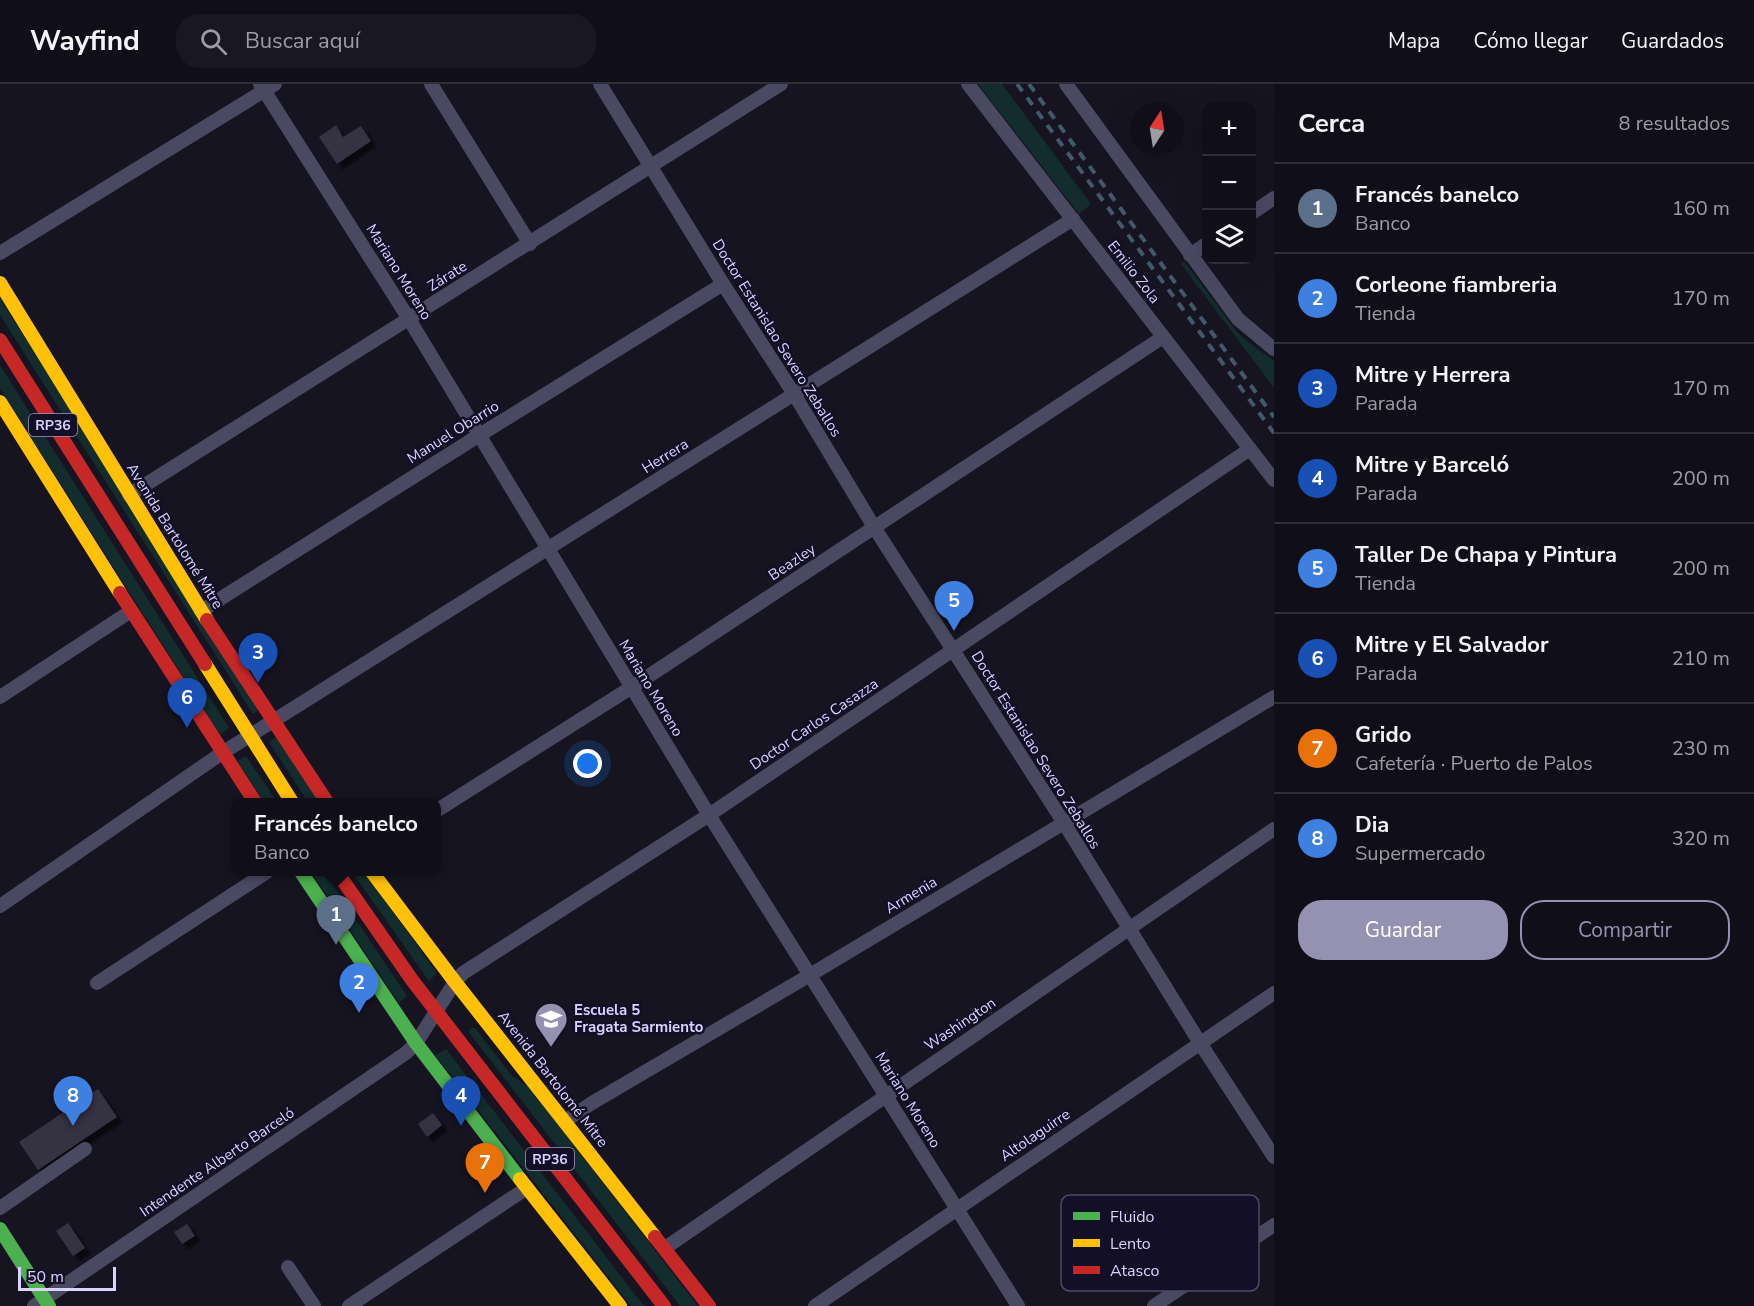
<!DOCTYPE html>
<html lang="es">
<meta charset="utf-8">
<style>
body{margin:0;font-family:"Nunito Sans",sans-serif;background:#191822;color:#f1f3f6}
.controls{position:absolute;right:18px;top:18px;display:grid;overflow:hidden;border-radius:12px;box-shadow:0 6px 24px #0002}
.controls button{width:54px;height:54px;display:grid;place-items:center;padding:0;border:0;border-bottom:2px solid #302f38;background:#100f19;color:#f1f3f6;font:30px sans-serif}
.compass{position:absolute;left:1130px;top:18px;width:54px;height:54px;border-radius:50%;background:#100f19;box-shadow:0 6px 24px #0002;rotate:12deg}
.scale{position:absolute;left:18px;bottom:15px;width:98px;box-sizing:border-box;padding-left:6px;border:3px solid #d9d4ff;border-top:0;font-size:16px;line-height:21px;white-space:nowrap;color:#d9d4ff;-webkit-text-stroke:4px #130f26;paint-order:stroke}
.you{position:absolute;left:588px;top:680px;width:21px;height:21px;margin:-15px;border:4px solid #fff;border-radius:50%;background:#1a73e8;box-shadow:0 0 0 9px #1a73e833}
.badge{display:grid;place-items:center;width:39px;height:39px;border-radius:50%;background:#9591b1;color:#fff;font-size:20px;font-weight:700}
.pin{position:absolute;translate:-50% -50px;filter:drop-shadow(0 2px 3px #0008)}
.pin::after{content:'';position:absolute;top:32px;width:21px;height:18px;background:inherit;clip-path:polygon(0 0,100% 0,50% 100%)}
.popup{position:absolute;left:231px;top:714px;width:210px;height:78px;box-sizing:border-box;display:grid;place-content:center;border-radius:12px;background:#100f19;filter:drop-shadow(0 2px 4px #0005);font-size:20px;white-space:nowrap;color:#9c9ca2}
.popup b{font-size:22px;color:#f1f3f6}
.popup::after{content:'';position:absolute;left:50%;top:100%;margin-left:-12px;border:12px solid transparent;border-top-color:#100f19}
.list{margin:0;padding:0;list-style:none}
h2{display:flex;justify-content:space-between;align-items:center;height:78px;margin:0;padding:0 24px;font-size:26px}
h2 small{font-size:20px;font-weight:400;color:#9c9ca2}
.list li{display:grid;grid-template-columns:39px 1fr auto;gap:18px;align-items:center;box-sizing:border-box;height:90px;padding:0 24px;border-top:2px solid #302f38}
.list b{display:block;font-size:22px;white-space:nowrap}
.list p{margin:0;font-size:20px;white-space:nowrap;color:#9c9ca2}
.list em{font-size:20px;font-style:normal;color:#9c9ca2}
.actions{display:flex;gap:12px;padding:18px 24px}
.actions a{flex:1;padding:14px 0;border:2px solid #9591b1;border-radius:24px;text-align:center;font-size:21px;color:#9591b1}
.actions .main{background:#9591b1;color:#fff}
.icon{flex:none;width:33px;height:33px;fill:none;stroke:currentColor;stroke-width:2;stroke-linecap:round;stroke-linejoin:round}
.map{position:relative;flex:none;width:1274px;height:1222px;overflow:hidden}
header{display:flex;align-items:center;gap:36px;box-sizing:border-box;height:84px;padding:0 30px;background:#100f19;border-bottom:2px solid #302f38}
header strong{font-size:28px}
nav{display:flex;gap:33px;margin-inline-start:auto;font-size:21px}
.search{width:420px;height:54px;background:#191822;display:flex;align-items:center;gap:15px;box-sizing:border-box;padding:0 21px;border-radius:24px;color:#9c9ca2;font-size:22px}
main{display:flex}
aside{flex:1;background:#100f19}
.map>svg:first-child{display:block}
.green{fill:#132c2d}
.building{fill:#343243;filter:url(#shadow)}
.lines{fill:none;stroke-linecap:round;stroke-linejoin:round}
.street{stroke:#4a4962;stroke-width:14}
.fast{stroke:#4caf50;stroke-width:14}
.slow{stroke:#ffc107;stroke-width:14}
.jam{stroke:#c62828;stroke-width:14}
.rail{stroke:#43596b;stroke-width:4;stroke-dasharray:9 8;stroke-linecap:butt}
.labels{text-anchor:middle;stroke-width:5;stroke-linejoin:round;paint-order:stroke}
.shield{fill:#130f26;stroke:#9e99be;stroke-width:1.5}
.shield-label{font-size:14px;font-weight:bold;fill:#d9d4ff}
.street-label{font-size:15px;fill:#d9d4ff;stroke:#130f26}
.poi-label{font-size:15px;font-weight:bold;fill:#d9d4ff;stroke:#130f26;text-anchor:start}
.key{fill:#130f26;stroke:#4e4a67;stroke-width:1.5}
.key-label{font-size:16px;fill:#d9d4ff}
</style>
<header>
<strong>Wayfind</strong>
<div class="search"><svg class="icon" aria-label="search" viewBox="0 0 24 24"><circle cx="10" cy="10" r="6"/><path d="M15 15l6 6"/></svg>Buscar aquí</div>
<nav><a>Mapa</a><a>Cómo llegar</a><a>Guardados</a></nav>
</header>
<main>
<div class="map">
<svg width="1274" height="1222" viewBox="0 0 1274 1222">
<defs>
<filter id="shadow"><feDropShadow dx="5.5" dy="5.5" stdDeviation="1.5" flood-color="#0009"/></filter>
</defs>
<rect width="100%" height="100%" fill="#161421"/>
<g class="green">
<polygon points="978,0 1002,0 1091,120 1079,130"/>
<polygon points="1184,177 1237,248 1252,261 1274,277 1274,304 1181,180"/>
<polygon points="0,214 258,626 253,630 0,231"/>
<polygon points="0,281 229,644 220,651 0,304"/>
<polygon points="276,653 319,718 308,718 269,658"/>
<polygon points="246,672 277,718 264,718 237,677"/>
<polygon points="311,788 324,788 407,912 399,919"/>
<polygon points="352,788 364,788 437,889 429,897"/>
<polygon points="471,944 475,944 512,992 528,1002 698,1222 680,1222 468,947"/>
<polygon points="446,965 644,1222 631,1222 435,971"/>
</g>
<g class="building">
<polygon points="336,41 343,53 361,42 371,57 337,80 319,53"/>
<polygon points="98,1005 117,1033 38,1086 19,1058"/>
<polygon points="433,1029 442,1041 427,1053 418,1040"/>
<polygon points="68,1139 85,1164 73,1172 56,1147"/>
<polygon points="187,1140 195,1152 182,1160 174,1148"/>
</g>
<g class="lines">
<g class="street">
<polyline points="260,0 409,235 709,731 1018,1222"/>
<polyline points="431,0 530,160"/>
<polyline points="600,0 723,200 794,310 874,443 1064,739 1200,959 1274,1073"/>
<polyline points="968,0 1274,396"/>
<polyline points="1066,0 1238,235 1274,265"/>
<polyline points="1252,129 1274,114"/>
<polyline points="0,169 275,0"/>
<polyline points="1190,171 1206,160"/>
<polyline points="129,411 781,0"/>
<polyline points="201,527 478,352 723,200"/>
<polyline points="0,613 131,527"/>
<polyline points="436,727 632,603 1163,253"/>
<polyline points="0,822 222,669 1073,135"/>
<polyline points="97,899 267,788"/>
<polyline points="565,1037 592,1019 810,891 1274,613"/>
<polyline points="0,1124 85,1065"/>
<polyline points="665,1164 1274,745"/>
<polyline points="288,1183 314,1222"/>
<polyline points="34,1222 406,969 416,959 455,898 463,889 709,731 1250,365"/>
<polyline points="349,1222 527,1104"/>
<polyline points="815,1222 1274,909"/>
<polyline points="1154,1222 1274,1141"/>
</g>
<g class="fast">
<polyline points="301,788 416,959 520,1095"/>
<polyline points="0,1145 49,1222"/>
</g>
<g class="slow">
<polyline points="0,199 207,536"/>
<polyline points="0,318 120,509"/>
<polyline points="205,580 292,718"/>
<polyline points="372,788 455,898 655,1153"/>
<polyline points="520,1095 620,1222"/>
</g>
<g class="jam">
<polyline points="0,256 205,580"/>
<polyline points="120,509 255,718"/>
<polyline points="207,536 327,718"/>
<polyline points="337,788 412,896 664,1222"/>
<polyline points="655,1153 709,1222"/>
</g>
<g class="rail">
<polyline points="1017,0 1274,349"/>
<polyline points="1029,0 1274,333"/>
</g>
</g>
<defs>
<g id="school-pin" transform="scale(1.725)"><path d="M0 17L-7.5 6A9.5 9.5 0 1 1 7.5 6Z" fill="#9591b1" stroke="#130f26"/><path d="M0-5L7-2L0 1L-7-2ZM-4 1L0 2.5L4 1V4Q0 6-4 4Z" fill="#fff"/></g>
</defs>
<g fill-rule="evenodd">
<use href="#school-pin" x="551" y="935"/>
</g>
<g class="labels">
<g class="shield">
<rect x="29" y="330" width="48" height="22" rx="4.5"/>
<rect x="526" y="1064" width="48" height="22" rx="4.5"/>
</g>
<g class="shield-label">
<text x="53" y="346">RP36</text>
<text x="550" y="1080">RP36</text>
</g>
<g class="street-label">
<text transform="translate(399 188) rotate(58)" y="5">Mariano Moreno</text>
<text transform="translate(1134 188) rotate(52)" y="5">Emilio Zola</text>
<text transform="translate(447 192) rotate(-32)" y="5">Zárate</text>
<text transform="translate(777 254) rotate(58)" y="5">Doctor Estanislao Severo Zeballos</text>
<text transform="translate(453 348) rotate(-32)" y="5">Manuel Obarrio</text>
<text transform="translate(665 372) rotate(-32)" y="5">Herrera</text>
<text transform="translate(175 452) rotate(58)" y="5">Avenida Bartolomé Mitre</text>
<text transform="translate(792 478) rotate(-34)" y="5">Beazley</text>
<text transform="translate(651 604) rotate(59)" y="5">Mariano Moreno</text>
<text transform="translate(814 640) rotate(-34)" y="5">Doctor Carlos Casazza</text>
<text transform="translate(1036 666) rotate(58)" y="5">Doctor Estanislao Severo Zeballos</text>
<text transform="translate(911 811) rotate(-31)" y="5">Armenia</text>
<text transform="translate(960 940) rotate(-34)" y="5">Washington</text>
<text transform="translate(553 995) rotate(52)" y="5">Avenida Bartolomé Mitre</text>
<text transform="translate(908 1016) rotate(58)" y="5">Mariano Moreno</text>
<text transform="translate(1035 1051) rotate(-34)" y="5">Altolaguirre</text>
<text transform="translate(217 1078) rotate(-34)" y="5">Intendente Alberto Barceló</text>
</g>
<g class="poi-label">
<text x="574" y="931">Escuela 5<tspan x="574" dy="17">Fragata Sarmiento</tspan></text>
</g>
</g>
<rect x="1061" y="1111" width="198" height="96" rx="9" class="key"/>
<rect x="1073" y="1128" width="27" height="8" fill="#4caf50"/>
<rect x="1073" y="1155" width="27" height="8" fill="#ffc107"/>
<rect x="1073" y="1182" width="27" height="8" fill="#c62828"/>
<g class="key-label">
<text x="1110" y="1138">Fluido</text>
<text x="1110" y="1165">Lento</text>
<text x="1110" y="1192">Atasco</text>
</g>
</svg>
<div class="controls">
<button>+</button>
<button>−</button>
<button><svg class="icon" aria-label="layers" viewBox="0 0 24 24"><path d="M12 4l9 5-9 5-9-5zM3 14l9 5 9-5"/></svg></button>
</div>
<svg class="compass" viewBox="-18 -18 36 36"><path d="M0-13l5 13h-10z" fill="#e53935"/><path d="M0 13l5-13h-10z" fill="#9c9ca2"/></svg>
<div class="scale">50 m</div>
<div class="you"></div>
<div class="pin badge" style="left:336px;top:861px;background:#5c6f8a">1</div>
<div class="popup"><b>Francés banelco</b>Banco</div>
<div class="pin badge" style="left:359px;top:929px;background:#3f7fe0">2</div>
<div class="pin badge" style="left:258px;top:599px;background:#1a4fb4">3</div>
<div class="pin badge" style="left:461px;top:1042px;background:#1a4fb4">4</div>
<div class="pin badge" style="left:954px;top:547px;background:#3f7fe0">5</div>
<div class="pin badge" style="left:187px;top:644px;background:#1a4fb4">6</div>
<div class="pin badge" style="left:485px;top:1109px;background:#e8710a">7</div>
<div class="pin badge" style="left:73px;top:1042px;background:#3f7fe0">8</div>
</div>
<aside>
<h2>Cerca<small>8 resultados</small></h2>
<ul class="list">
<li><span class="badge" style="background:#5c6f8a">1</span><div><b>Francés banelco</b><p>Banco</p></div><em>160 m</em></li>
<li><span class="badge" style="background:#3f7fe0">2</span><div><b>Corleone fiambreria</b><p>Tienda</p></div><em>170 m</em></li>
<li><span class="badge" style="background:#1a4fb4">3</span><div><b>Mitre y Herrera</b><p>Parada</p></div><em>170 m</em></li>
<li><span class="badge" style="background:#1a4fb4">4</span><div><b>Mitre y Barceló</b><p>Parada</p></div><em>200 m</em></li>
<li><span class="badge" style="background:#3f7fe0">5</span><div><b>Taller De Chapa y Pintura</b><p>Tienda</p></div><em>200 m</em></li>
<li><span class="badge" style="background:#1a4fb4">6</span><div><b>Mitre y El Salvador</b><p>Parada</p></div><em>210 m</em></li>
<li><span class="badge" style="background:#e8710a">7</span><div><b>Grido</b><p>Cafetería · Puerto de Palos</p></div><em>230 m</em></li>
<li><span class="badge" style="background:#3f7fe0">8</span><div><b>Dia</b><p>Supermercado</p></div><em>320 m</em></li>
</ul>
<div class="actions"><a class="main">Guardar</a><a>Compartir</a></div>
</aside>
</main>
